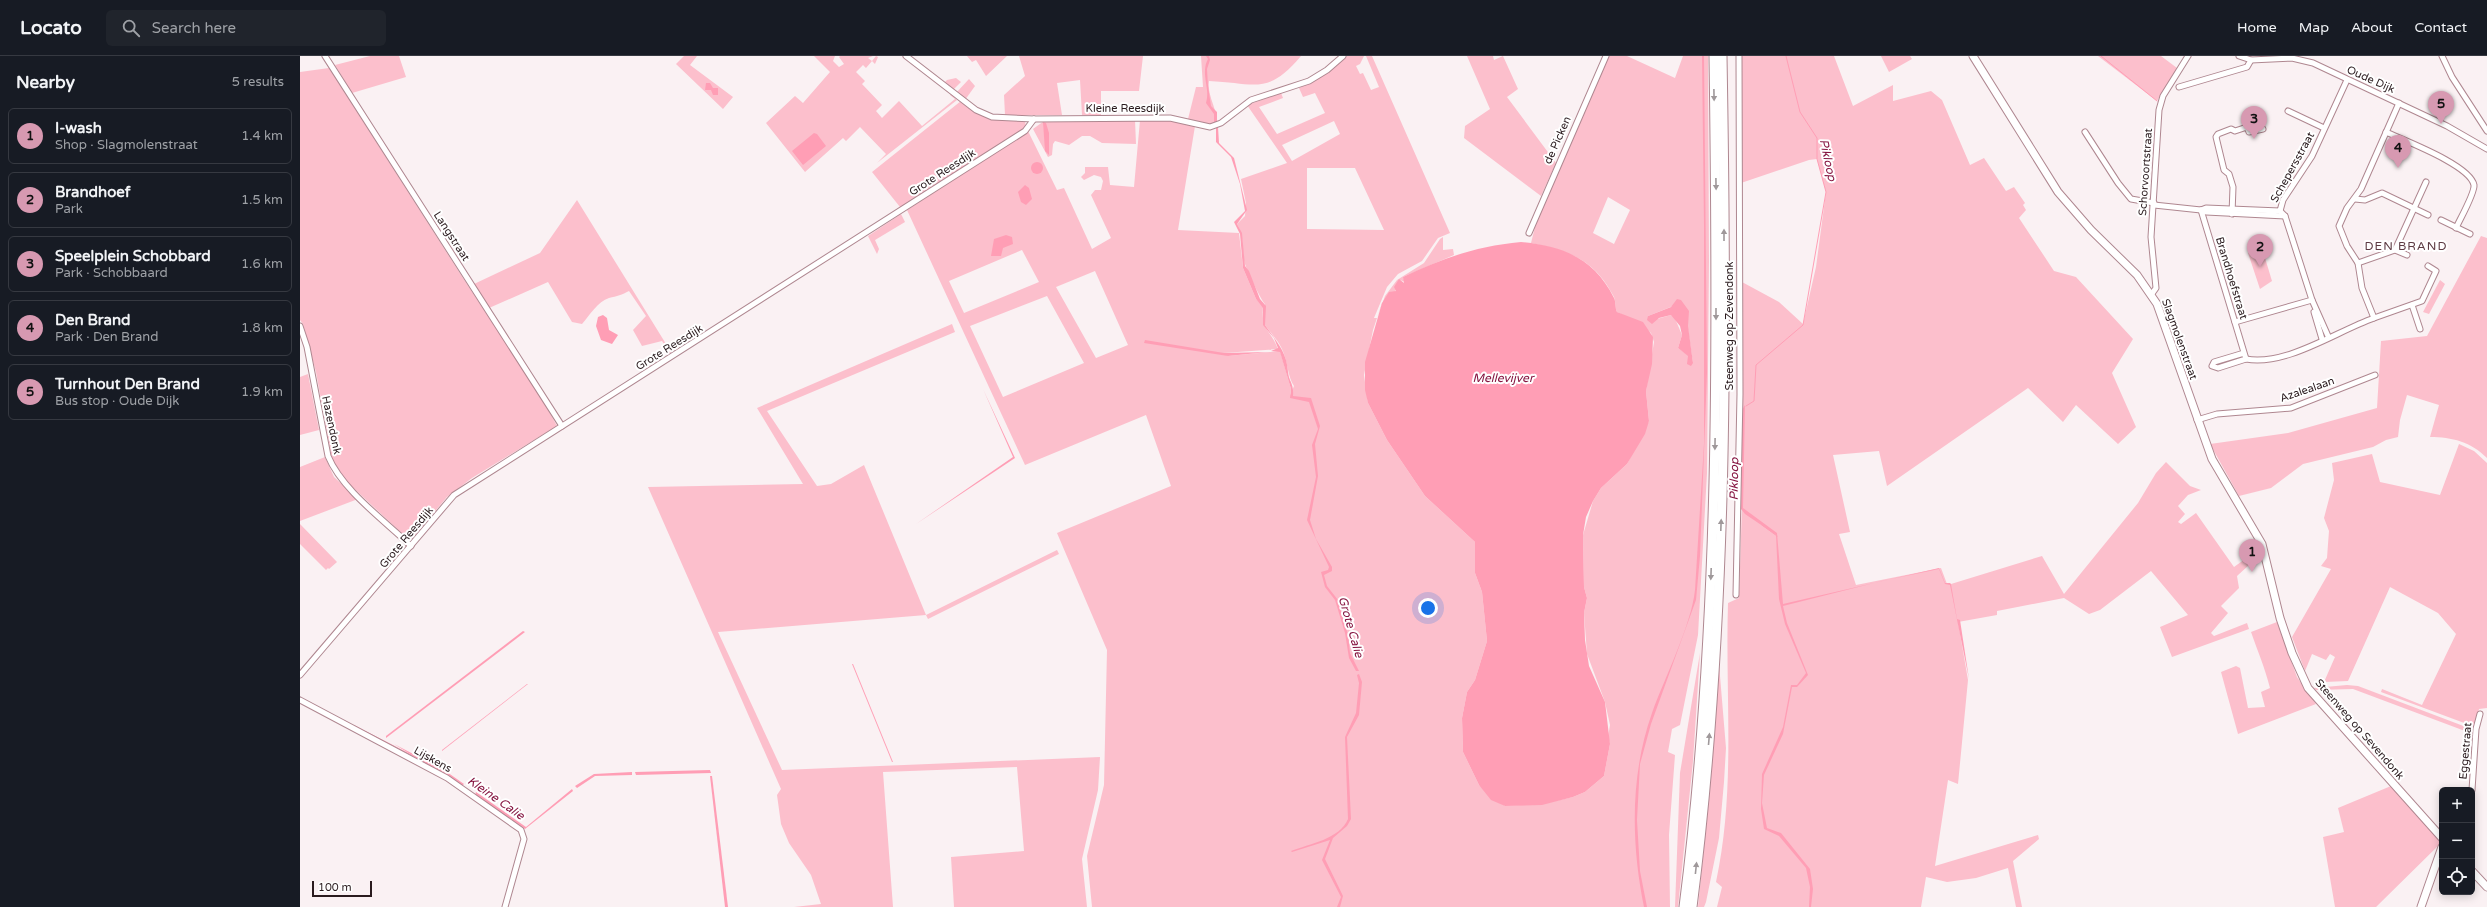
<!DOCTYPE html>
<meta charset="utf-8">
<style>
body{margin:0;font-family:"Varela Round",sans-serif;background:#20242c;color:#f1f3f6}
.controls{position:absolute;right:12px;bottom:12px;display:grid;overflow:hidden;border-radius:6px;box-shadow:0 2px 10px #0003}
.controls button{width:36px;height:36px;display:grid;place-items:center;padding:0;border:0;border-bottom:1px solid #363941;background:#171b24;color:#f1f3f6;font:20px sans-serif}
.scale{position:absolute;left:12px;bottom:10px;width:60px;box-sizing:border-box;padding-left:4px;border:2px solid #2a1b1e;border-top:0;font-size:11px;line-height:14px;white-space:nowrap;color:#2a1b1e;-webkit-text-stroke:3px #fff;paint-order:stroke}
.you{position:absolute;left:1128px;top:552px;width:14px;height:14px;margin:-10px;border:3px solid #fff;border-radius:50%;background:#1a73e8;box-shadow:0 0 0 6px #1a73e833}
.badge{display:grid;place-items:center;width:26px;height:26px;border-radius:50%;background:#d799b1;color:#111;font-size:13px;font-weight:700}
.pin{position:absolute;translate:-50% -33px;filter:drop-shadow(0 1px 2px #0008)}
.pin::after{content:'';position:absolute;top:21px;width:14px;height:12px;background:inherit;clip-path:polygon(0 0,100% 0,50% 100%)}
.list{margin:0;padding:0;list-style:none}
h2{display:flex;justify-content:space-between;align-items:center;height:52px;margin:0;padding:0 16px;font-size:17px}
h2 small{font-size:13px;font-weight:400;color:#9ea1a6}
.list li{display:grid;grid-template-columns:26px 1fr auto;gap:12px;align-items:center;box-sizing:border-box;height:56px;margin:0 8px 8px;padding:0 8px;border:1px solid #363941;border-radius:6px}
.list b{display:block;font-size:15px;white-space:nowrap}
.list p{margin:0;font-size:13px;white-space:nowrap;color:#9ea1a6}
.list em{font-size:13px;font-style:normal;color:#9ea1a6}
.icon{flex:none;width:22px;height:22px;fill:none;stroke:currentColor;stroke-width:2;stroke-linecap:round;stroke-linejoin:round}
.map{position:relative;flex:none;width:2187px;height:851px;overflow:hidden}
header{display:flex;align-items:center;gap:24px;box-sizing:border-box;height:56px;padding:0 20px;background:#171b24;border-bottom:1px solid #363941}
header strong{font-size:19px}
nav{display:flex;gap:22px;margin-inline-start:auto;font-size:14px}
.search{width:280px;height:36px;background:#20242c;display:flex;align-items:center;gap:10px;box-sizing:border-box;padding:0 14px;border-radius:6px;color:#9ea1a6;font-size:15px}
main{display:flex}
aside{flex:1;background:#171b24}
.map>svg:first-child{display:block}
.green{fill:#fcbfcc;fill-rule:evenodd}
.water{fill:#ff9eb5}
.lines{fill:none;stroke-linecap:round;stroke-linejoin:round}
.stream{stroke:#ff9eb5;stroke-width:1}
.street-casing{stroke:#af8790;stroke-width:7}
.secondary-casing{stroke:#af8790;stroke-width:9}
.highway-casing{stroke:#af8790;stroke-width:11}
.street{stroke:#fff;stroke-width:5}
.secondary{stroke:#fff;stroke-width:7}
.highway{stroke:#fff;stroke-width:9}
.oneway{fill:#9f989a}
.labels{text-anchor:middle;stroke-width:4;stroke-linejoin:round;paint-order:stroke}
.street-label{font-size:11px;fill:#2a1b1e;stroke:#fff}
.water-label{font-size:12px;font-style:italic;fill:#851440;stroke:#fff}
.neighbourhood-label{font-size:12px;letter-spacing:1px;fill:#5d3b43;stroke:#fff}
</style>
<header>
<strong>Locato</strong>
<div class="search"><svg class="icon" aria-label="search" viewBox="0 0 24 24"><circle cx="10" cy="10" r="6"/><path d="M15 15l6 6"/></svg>Search here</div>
<nav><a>Home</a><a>Map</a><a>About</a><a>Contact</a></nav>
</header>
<main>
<aside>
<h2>Nearby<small>5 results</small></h2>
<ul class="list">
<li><span class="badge">1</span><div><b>I-wash</b><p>Shop · Slagmolenstraat</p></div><em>1.4 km</em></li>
<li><span class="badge">2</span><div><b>Brandhoef</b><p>Park</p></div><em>1.5 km</em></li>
<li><span class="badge">3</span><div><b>Speelplein Schobbard</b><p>Park · Schobbaard</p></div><em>1.6 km</em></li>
<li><span class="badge">4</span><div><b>Den Brand</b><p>Park · Den Brand</p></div><em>1.8 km</em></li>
<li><span class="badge">5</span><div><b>Turnhout Den Brand</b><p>Bus stop · Oude Dijk</p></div><em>1.9 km</em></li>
</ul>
</aside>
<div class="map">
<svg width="2187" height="851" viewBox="0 0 2187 851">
<rect width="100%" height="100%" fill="#faf1f3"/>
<g class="green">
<polygon points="70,0 99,0 106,21 52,37 35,9"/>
<polygon points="384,0 397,0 390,9 433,41 423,53 376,8"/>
<polygon points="514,0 535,0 533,5 539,11 544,8 539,1 540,0 573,0 568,2 572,5 576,0 578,1 575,8 572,5 566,12 563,9 556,16 565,25 562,28 582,49 576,55 582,62 599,45 622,70 655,43 650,39 651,38 657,44 577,107 586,98 560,71 546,85 543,82 505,116 466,67 495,40 503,47 530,16"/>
<polygon points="667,0 707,0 686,20 676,4 672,6"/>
<polygon points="719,0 843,0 839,35 801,35 801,59 782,59 780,24 757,27 762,59 705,59 704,39 725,20"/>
<path d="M901,0H1001C967,40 956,27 909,25C907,40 917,52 917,67L906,68L888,63L896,31H903Z"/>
<path d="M1047,0H1064L1060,8L1056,10L1060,18L1063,17L1071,34L1079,31L1066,0H1072L1150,177L1138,182L1122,205L1098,218L1087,231L1074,262H1077L1085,240L1097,224L1124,207L1140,183L1143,181V194L1153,193L1154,199L1103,221L1105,226L1100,224L1095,236L1082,247L1073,274L1064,319L1068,347L1087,384L1125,440L1175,486V517L1182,536L1187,585L1175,624L1167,636L1162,662L1163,696L1179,729L1205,750L1242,748L1273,741L1285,736L1304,720L1310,688L1308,681L1310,669L1305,646L1287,598L1284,557L1287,542L1284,531L1283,479L1293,445L1301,432L1327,408L1349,365L1346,335L1354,286L1351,277L1339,267L1317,256C1315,252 1316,246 1314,241C1294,203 1271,196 1231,187L1236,167L1309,0H1327L1375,22L1383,0H1408L1409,205L1407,417L1398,579L1380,669L1372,673L1368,696L1375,699L1369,779L1370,851H792L787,800L804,729L807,594L757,477L871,430L846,359L725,409L607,154L728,75L757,134L764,132L792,193L811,182L791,139L795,134H801L803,125L801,121L794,119L784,124L781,121L785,117V111H808L810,129L834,131L840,64L873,65L895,70L878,174L939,177L943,212L956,243L963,251C961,275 971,274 978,293L924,297L928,300L980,295L991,333L990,340L994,330C988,321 988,309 984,298C980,286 972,279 965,269V248C961,244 944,209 944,204C942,190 944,180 937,168L945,160L946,147L941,123L987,107L947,49L981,37L983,42L959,51L977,78L1025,57L1015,37L1003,41L999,32L1024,19ZM1034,65L1040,78L992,105L982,89ZM1007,112H1055L1084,174L1007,173ZM1308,141L1330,154L1314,188L1293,177ZM722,194L739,226L664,257L649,225ZM795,215L828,289L796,302L756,231ZM747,240L784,307L703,341L670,270ZM1373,250L1387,267L1393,307L1389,300L1378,292L1382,279L1374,260L1371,259L1357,263L1348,260Z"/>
<polygon points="1167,0 1193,0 1194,4 1203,0 1218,33 1207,41 1256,107 1241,140 1164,82 1165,70 1190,53"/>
<path d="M1441,0H1534L1553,50L1593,29V45L1631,35L1642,44L1670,109L1684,102L1706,135L1714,131L1725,147L1723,149L1726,154L1719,162L1754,215L1776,221L1833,283L1812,317L1836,371L1818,388L1776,349L1763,366L1728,332L1587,430L1579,395L1533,399L1550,476L1539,478L1556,529L1641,512L1647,528H1651L1742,500L1764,538L1838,447L1856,417L1866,406L1890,430L1901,434L1888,439L1878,450L1885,458L1878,466L1881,468L1896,457L1934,511L1959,493L1961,498L1937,520L1939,532L1921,550L1928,557L1911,577L1914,580L1947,567L1949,573L1872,601L1860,571L1888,559L1851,515L1800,554L1789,558L1764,542L1697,555V559L1658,566L1668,624L1658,728L1648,724L1635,810L1738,779L1739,783L1713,805L1722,851H1716L1708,812L1676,822L1647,826L1626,821L1621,851H1417L1422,831L1416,826C1436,732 1425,642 1428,547L1439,542L1442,449V226L1479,246L1503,268L1516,211L1526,136L1517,103L1509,104L1441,127Z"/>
<polygon points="1581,0 1610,0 1612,3 1589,16"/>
<polygon points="1798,0 1861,0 1877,12 1857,45"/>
<polygon points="29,12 163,222 240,339 257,370 172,422 147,441 110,485 46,425 32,404 16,316 3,268 0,264 0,16"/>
<polygon points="656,22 661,26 653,34 644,27 647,24"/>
<polygon points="669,23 675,30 665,44 656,37"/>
<polygon points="661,45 691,63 725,65 726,72 584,162 600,151 572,116"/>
<polygon points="835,64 836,88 802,87 790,80 782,80 769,89 755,85 753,88 752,99 748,101 733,73 744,65"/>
<path d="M277,144L371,296L370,298L362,285L342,290L333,274L346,260L329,235C322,239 317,240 309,242C298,245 289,260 282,268L272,266L248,226L189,252L174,228L240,197Z"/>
<polygon points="601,158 605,166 575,184 579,193 577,198 568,180"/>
<path d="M2181,180L2187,182V402C2171,386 2152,381 2130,381L2139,349L2107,339L2100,364L2098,381L2086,384L2073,391L2003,408L1971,432L1939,440L1910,388L1988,377L2077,352L2081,285L2127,280Z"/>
<polygon points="1962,192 1972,225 1960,233 1948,197"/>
<polygon points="2140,224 2145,228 2129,258 2123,256"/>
<polygon points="652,268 655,276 467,355 517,430 531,428 564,409 626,559 757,494 759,498 628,563 626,559 418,576 482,714 800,701 798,734 782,803 787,851 654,851 651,801 724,795 717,711 583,716 593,851 494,851 521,848 511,819 489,787 481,768 477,739 481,733 348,431 503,428 457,352"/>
<polygon points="8,318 19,374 0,379 0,321"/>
<polygon points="2159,388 2174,395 2187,407 2187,652 2179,653 2175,671 2081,636 2082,633 2122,649 2156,578 2138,557 2090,531 2048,625 2024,626 2035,601 2030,598 2026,604 2012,598 2005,615 1992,581 2031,513 2021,510 2027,502 2028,488 2029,475 2024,462 2034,424 2032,407 2072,398 2080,426 2140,439"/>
<polygon points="25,401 34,421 58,443 0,465 0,411"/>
<polygon points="0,468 37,506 29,513 28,512 26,514 0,488"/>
<path d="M1977,566L1997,621L2016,648L1938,678L1921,616L1936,610L1940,612L1948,652L1965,651L1961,636L1970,632C1965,612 1958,596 1951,576Z"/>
<polygon points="1400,597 1393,705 1378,851 1375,851 1380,717"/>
<polygon points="1419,608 1426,692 1424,726 1419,782 1406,846 1404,851 1398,851 1412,710"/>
<polygon points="2047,629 2058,630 2174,674 2173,678 2053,633 2016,634 2014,632"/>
<polygon points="2091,730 2142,786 2076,851 2035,851 2023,781 2044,776 2038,752"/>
</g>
<g class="water">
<path d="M906,0H909L910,4L907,13L908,30L911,50L917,56V66L914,67V58L906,47C911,33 900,18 908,3Z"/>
<path d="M1402,0H1404L1407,317L1400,500L1396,544L1351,668L1340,708L1337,764L1340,815L1347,851H1344C1331,787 1330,719 1352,657C1365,621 1391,570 1395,534L1404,388V170Z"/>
<polygon points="406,27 410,27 413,32 418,32 418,39 413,39 411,34 405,34"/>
<polygon points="743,66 746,67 749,77 749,99 745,95"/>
<path d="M916,71H918L919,87L934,102L947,154L937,168L942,177L945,210L949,215L960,243L966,250L965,269C976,285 987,296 988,316C989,326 994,327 993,340L1011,342L1020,370L1015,388L1018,420L1010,464L1016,483L1032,511V515L1024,519L1027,530L1038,544L1048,579L1050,597L1059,615H1056L1049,602L1045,577L1035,544L1025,531L1021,516L1028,514L1029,511L1007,464L1016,421L1012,389L1018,373L1009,346L990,342L991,333L980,296L971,295L978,292L974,282L963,269V252L956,243L943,212L940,178L934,166L945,155L940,128L931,101L916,86Z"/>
<polygon points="514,77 517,78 526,90 503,109 492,95"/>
<circle cx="737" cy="112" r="6"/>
<polygon points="725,129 729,132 732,143 726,149 721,146 718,136"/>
<polygon points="706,179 712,181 713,188 703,192 701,200 691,200 694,183"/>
<path d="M1221,186C1263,190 1294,202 1314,242C1316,246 1315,252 1317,256L1343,266L1353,281L1352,308L1346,335L1349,365L1345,378L1327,408L1301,432L1293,445L1286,461L1283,479L1284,531L1287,542L1284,557L1285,584L1289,610L1305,646L1310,688L1304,720L1285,736L1273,741L1242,749L1205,750L1191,744L1179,729L1163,696L1162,662L1167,636L1175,624L1187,585L1182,536L1175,517V486L1125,440L1087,384L1068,347L1065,334V306L1082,247L1089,236L1096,235L1094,231L1099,223L1104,227L1103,221C1143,202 1177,190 1221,186Z"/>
<polygon points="1377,243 1381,244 1389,255 1388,270 1393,307 1391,310 1387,308 1388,300 1378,292 1382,279 1380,270 1371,259 1359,262 1352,268 1347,264 1348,260 1371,251"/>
<polygon points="303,259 307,262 309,274 318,279 312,288 301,284 296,270 298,261"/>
<polygon points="845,284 924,297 968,296 928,300 844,287"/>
<polygon points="683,333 715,402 616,468 713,401"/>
<polygon points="1445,349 1443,452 1477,477 1483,548 1639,512 1645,527 1650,527 1651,528 1657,563 1660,564 1669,623 1650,529 1645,528 1639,513 1582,525 1483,550 1487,567 1508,619 1497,631 1492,631 1483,678 1464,719 1462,747 1467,772 1481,777 1510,813 1513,833 1511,851 1509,851 1510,831 1506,812 1479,780 1464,773 1461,753 1462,718 1483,671 1491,629 1497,629 1506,617 1485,568 1479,543 1476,479 1445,458 1441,453 1442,354"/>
<polygon points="223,575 225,576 86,682 86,680"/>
<polygon points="552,608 553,608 593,706 592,706"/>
<path d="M1059,618L1062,626L1059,659L1047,681L1051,763L1047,770L1033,782L1025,803L1043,840L1040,851H1037L1041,841L1022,804L1030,784L992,796L991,795C1009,788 1040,783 1048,763L1045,681L1056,657L1059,627L1057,619Z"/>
<polygon points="227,628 228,628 142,695 142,694"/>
<polygon points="94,688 144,714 164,728 162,730"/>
<polygon points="410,714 411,717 336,719 335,716"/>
<polygon points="332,716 332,719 295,720 277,732 275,730 294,718"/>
<polygon points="410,720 412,720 428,851 425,851"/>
<polygon points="272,733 273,735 225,773 175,739 176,736 226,771"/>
</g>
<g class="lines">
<g class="stream">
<polyline points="1801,0 1857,45"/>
<polyline points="1446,350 1454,345 1456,309 1503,269 1526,136 1517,103 1517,82 1500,56 1486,0"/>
<polyline points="1442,430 1443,386"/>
<polyline points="1462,469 1477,480"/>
<polyline points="55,670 123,705"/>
</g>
<g class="street-casing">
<g id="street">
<polyline points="25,0 262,370"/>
<polyline points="606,0 676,54 692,61 734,63 870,62 910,71 921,67 951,44 1009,25 1027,14 1043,0"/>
<polyline points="1939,0 1951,4 1992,2 2013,7 2147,70 2187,93"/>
<polyline points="2142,0 2152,21 2187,75"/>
<polyline points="1879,31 1947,11 1951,4"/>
<polyline points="2099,47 2061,133 2047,152 2039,170 2047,190 2058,207 2062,232 2074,262 2122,245 2136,215 2128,210"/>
<polyline points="1988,55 2024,72"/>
<polyline points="1785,76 1818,127 1831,143 1854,147"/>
<path d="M2086,76C2105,85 2170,109 2174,129C2175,137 2160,163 2156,172"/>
<polyline points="2055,143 2065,144 2082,137 2128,159"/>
<polyline points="1854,149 1901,154 1906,156 1985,160"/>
<polyline points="1901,154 1946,303 1918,312 1912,310 1914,306 1944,297"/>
<polyline points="1901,154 1906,152 1980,155 1983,144 2012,100 2047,24"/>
<polyline points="1980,155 1985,160 2012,244 2028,280"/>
<polyline points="1932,158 1933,131 1929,118 1924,114 1916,81 1918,78 1931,73 1935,75 1947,71 1949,76 1963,73"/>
<polyline points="2141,164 2170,178"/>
<polyline points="1229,177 1306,0"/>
<polyline points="2095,194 2107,199"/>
<polyline points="2058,207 2095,194 2126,126"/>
<polyline points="1851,239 1856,232 1851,181 1859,54 1863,40 1888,0"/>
<polyline points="2112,249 2120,273"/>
<polyline points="2014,256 2022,283"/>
<polyline points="1935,266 2012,244"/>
<path d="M0,270L7,291L28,400C42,434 84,464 111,490"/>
<path d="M1946,303C1987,310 2035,276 2074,262"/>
<polyline points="1897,364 1917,358 1991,352 2075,319"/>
<polyline points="1436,539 1440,338 1439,0"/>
<polyline points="0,619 154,439 725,75 734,63"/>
<polyline points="0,644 147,722 221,774 224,783 205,851"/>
<polyline points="2172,734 2176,673 2180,658"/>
</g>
</g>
<g class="secondary-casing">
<g id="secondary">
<polyline points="1673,0 1758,136 1791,174 1837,219 1857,248 1912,403 1962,488 1980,562 1992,597 2008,632 2142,782"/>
<polyline points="2172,815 2187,831"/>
<polyline points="2121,851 2142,791"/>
</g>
</g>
<g class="highway-casing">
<g id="highway">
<path d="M1384,851C1420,569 1418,284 1414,0"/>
<path d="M1392,851C1428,569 1427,284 1422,0"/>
</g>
</g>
<use href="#street" class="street"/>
<use href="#secondary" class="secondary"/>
<use href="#highway" class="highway"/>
</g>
<defs><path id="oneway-solid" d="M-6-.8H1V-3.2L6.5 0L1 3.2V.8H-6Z"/></defs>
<g class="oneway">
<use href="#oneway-solid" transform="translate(1414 39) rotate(89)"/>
<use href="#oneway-solid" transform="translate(1416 128) rotate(89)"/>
<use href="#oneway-solid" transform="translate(1424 179) rotate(-90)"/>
<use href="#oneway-solid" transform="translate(1416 258) rotate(90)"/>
<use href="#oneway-solid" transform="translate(1415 388) rotate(91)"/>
<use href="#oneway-solid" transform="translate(1421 469) rotate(-88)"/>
<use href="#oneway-solid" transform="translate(1411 518) rotate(92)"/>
<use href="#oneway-solid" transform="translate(1409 683) rotate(-85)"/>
<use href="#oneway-solid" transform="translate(1396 812) rotate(-84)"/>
</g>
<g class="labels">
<g class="street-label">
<text transform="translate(2071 23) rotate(24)" y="4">Oude Dijk</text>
<text x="825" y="56">Kleine Reesdijk</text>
<text transform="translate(1257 84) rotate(-66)" y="4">de Picken</text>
<text transform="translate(1992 111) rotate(-61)" y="4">Schepersstraat</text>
<text transform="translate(642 116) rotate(-33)" y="4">Grote Reesdijk</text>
<text transform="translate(1845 116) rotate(-86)" y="4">Schorvoortstraat</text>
<text transform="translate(152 180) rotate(57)" y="4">Langstraat</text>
<text transform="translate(1932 222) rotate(73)" y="4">Brandhoefstraat</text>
<text transform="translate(1429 270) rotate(-90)" y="4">Steenweg op Zevendonk</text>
<text transform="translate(1880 283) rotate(70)" y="4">Slagmolenstraat</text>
<text transform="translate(369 291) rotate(-32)" y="4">Grote Reesdijk</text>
<text transform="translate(2007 333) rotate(-19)" y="4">Azalealaan</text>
<text transform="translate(32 369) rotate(78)" y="4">Hazendonk</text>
<text transform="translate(106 481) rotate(-50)" y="4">Grote Reesdijk</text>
<text transform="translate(2060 673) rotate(49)" y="4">Steenweg op Sevendonk</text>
<text transform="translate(2165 695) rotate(-85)" y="4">Eggestraat</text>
<text transform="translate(133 703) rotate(29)" y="4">Lijskens</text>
</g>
<g class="water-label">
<text transform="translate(1528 104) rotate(78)" y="4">Pikloop</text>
<text x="1203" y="326">Mellevijver</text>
<text transform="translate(1434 423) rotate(-89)" y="4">Pikloop</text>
<text transform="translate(1051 571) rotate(74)" y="4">Grote Calie</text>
<text transform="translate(196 742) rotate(35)" y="4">Kleine Calie</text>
</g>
<g class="neighbourhood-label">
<text x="2106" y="194">DEN BRAND</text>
</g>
</g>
</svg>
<div class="controls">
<button>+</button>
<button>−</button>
<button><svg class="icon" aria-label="locate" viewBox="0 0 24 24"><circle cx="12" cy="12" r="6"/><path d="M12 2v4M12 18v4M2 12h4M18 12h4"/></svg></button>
</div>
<div class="scale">100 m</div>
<div class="you"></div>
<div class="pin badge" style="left:1952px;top:516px">1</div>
<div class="pin badge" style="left:1960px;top:211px">2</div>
<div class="pin badge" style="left:1954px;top:83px">3</div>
<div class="pin badge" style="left:2098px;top:112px">4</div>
<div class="pin badge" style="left:2141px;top:68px">5</div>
</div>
</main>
